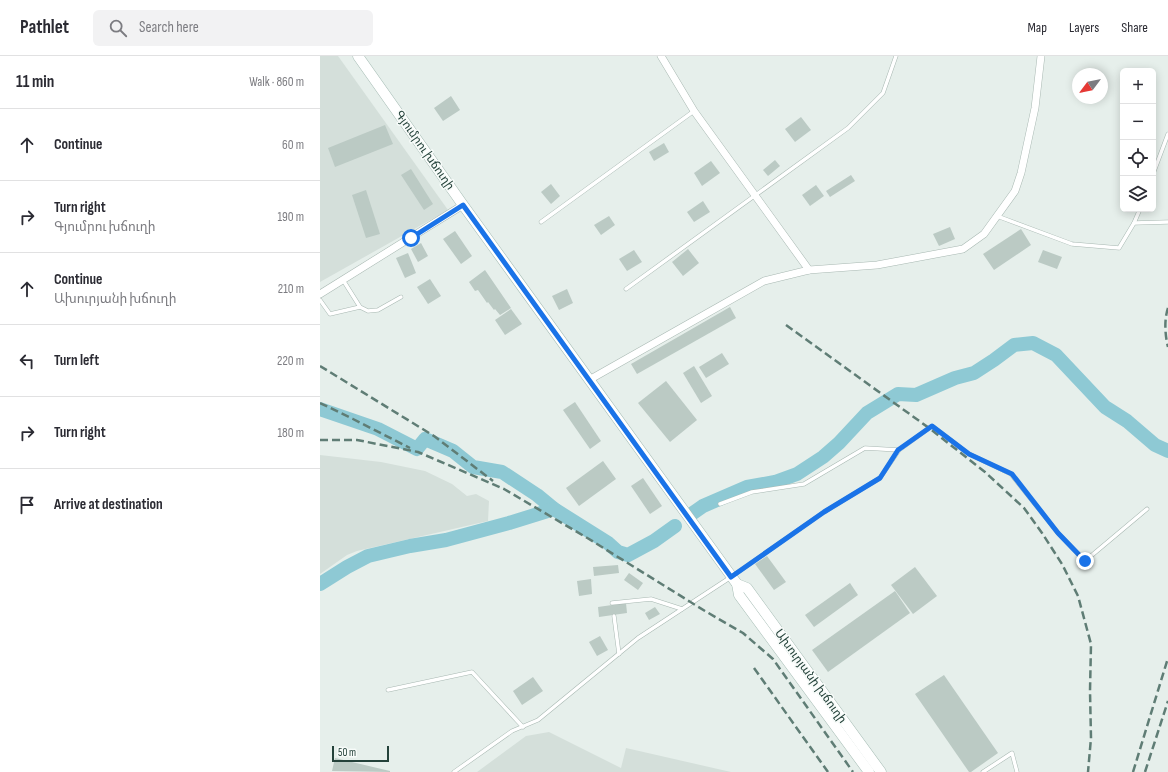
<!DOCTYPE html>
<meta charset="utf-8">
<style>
body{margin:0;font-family:"Sofia Sans Condensed","Noto Sans Armenian",sans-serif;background:#f2f2f3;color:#2b2b33}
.controls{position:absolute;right:12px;top:12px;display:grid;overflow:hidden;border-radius:6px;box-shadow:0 2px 10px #0003}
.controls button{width:36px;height:36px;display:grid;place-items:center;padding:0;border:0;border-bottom:1px solid #e1e1e2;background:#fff;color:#2b2b33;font:20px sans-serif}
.compass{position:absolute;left:752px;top:12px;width:36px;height:36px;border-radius:50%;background:#fff;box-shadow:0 2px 10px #0003;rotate:238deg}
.scale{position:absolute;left:12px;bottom:10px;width:57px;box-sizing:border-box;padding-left:4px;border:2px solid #24423a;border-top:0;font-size:11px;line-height:14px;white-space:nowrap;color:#24423a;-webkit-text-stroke:3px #f7fbf9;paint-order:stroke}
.stop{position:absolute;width:12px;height:12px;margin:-9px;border:3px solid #1a73e8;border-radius:50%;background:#fff}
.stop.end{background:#1a73e8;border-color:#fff;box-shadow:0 1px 4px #0008}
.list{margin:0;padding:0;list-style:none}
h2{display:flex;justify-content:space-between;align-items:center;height:52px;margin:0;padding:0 16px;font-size:17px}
h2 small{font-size:13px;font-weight:400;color:#7c7c81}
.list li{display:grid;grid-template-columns:26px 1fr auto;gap:12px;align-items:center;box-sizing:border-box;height:72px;padding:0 16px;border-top:1px solid #e1e1e2}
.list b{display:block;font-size:15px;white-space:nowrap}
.list p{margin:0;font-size:13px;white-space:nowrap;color:#7c7c81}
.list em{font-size:13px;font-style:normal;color:#7c7c81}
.icon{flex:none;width:22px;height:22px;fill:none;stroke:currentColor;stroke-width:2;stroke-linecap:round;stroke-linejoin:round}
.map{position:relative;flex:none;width:848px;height:716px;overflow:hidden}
header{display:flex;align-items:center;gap:24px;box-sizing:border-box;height:56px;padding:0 20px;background:#fff;border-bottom:1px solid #e1e1e2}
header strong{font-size:19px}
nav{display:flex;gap:22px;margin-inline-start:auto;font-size:14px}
.search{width:280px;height:36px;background:#f2f2f3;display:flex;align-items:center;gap:10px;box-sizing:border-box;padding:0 14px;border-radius:6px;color:#7c7c81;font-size:15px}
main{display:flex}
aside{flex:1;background:#fff}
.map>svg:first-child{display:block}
.built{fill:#d4dfda}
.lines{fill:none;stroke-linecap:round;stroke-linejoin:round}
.river{stroke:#8ec9d4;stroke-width:14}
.building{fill:#bbcac4}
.lane-casing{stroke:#a8b8b2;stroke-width:4.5}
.street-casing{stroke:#a8b8b2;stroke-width:8}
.secondary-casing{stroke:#a4bbb3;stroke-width:11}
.lane{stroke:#fff;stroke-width:3.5}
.street{stroke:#fff;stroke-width:7}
.secondary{stroke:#fff;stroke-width:10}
.rail{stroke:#5f7d75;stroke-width:2.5;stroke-dasharray:8 4;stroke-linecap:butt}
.route{stroke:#1a73e8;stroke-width:5}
.labels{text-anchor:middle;stroke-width:3;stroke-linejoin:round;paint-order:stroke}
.street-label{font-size:12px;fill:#24423a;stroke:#f7fbf9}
</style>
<header>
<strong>Pathlet</strong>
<div class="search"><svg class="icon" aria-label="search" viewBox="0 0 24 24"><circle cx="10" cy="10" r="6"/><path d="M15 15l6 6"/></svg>Search here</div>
<nav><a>Map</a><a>Layers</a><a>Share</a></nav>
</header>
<main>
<aside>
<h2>11 min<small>Walk · 860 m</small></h2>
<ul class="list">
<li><svg class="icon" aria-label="ahead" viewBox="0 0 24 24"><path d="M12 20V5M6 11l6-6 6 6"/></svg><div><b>Continue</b></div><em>60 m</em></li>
<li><svg class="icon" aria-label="right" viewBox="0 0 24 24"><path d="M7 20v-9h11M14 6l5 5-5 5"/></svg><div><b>Turn right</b><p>Գյումրու խճուղի</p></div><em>190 m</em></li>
<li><svg class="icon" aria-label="ahead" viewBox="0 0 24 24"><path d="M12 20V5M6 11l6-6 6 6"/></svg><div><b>Continue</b><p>Ախուրյանի խճուղի</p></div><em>210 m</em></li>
<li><svg class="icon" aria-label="left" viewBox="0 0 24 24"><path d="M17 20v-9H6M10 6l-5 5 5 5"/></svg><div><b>Turn left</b></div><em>220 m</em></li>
<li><svg class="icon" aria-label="right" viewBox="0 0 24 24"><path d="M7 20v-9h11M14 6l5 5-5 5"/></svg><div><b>Turn right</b></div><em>180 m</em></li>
<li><svg class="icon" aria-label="arrive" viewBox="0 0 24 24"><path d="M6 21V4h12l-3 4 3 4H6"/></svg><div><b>Arrive at destination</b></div></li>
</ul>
</aside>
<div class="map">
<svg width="848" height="716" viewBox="0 0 848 716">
<rect width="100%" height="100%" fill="#e6efeb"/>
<g class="built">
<polygon points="0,0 18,0 128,154 0,226"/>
<polygon points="0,399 61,406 105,415 132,428 147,440 156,438 169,445 168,465 37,495 27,499 0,518"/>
<polygon points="229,676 301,712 306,692 411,716 157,716 206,680"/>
</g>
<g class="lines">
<g class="river">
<polyline points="0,353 58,373 97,393 105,383 133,395 153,411 182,416 217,439 234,453 288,487 298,496 308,499 334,485 355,470"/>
<polyline points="373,457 383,450 427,431 455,426 477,418 503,401 519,387 547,357 578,338 596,339 635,322 654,317 674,304 694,289 713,287 736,299 785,351 807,365 835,389 848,395"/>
<polyline points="0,528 27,511 48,500 90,490 126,484 189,467 234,453"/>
</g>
</g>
<g class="building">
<polygon points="131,40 140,54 123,65 114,52"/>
<polygon points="481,61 491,74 475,86 465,73"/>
<polygon points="65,69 73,88 15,111 8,92"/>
<polygon points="344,87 349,96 334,105 329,96"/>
<polygon points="455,104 460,110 448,120 443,114"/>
<polygon points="391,105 400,117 382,130 374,117"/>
<polygon points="91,113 113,148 104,154 81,119"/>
<polygon points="531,119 535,125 510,141 506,135"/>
<polygon points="231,128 240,140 231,148 221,136"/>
<polygon points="496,129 504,140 490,150 482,139"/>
<polygon points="46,134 60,178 46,182 32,139"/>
<polygon points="383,145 390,156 374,166 367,156"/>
<polygon points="289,160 295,169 281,179 274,169"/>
<polygon points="630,171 635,183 619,190 613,178"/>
<polygon points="701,173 711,189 674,214 663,198"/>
<polygon points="135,175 152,200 141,208 123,183"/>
<polygon points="101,187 108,200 98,206 91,193"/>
<polygon points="368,193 379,207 363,220 352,206"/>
<polygon points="314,194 322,206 307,215 299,203"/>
<polygon points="723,194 742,201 737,213 718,206"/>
<polygon points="88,197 96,217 85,222 76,202"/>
<polygon points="165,214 191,252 180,259 175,253 174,254 168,246 167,247 158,234 155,235 149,226"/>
<polygon points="110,223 121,240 108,248 97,231"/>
<polygon points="247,233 253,247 239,254 232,240"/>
<polygon points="410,251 416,262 317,318 311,308"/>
<polygon points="191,253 202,268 185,279 175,264"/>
<polygon points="402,297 409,308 386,322 379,311"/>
<polygon points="374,310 392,340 381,347 363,317"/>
<polygon points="346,325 377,364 350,386 318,347"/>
<polygon points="255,346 281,385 270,393 243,354"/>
<polygon points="283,405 296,423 259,450 246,432"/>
<polygon points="323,422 342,450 330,458 311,430"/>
<polygon points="447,500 466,526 454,534 435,508"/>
<polygon points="298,509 299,517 274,520 273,511"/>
<polygon points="595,511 617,540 593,558 571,529"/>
<polygon points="309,517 323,527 318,534 304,524"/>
<polygon points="271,523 272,538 259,540 257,525"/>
<polygon points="530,527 538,539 494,571 485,559"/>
<polygon points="575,535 590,557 508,616 492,594"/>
<polygon points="306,547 307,557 279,561 278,551"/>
<polygon points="335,551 340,558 329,564 325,557"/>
<polygon points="280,580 288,594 277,600 269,586"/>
<polygon points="624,619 678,697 651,716 649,716 595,638"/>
<polygon points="213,621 223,635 202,649 193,635"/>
<polygon points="15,702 70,715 70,716 12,715"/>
</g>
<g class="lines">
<g class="lane-casing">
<g id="lane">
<polyline points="833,118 848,78"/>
<polyline points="677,160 752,188 799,192 814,167 848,166"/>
<polyline points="221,166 374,55"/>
<polyline points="814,167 820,153"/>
<polyline points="306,233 528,72 563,37 576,0"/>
<polyline points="0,244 10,258 40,251 23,224"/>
<polyline points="40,251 48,255 58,254 81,241"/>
<polyline points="400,448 432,436 484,428 545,392 579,394"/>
<polyline points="292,547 331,543 362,553"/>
<polyline points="294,560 299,598"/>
<polyline points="68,634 152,616 203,671"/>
<polyline points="134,716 192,675 218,664 318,582 411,521 504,456 560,422 579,394 612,370 649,398 691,418 738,477 765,505 827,453"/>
<polyline points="663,716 692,697 697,716"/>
</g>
</g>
<g class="street-casing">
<g id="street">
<polyline points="341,0 374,55 489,214"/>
<polyline points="0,238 143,149"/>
<polyline points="269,324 444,225 489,214 557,209 643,193 664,178 695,135 701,117 715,52 721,0"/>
</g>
</g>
<g class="secondary-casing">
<g id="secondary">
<polyline points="38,0 143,149 417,528 419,539 549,716"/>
<polyline points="417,528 427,532 561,716"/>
</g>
</g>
<use href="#lane" class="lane"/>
<use href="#street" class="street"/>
<use href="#secondary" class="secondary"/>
<g class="rail">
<path d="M848,252C844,264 845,279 848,291"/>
<polyline points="466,269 609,372 665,416 704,452 722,477 742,508 758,540 771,588 770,635 771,682 768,716"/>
<polyline points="0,310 114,380 173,425"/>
<polyline points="0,347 33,363 90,392"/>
<polyline points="0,384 37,384 98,396 184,433 269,483 385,555 423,577 453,603 533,716"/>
<polyline points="434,612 508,716"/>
<polyline points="813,716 848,602"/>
<polyline points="825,716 848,645"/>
</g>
</g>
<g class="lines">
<polyline class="route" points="91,182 143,149 411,521 504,456 560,422 578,394 612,370 649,398 692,418 738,477 765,505"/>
</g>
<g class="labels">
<g class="street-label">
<text transform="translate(105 94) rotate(55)" y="4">Գյումրու խճուղի</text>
<text transform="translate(491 620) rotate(54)" y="4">Ախուրյանի խճուղի</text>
</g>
</g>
</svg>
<div class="controls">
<button>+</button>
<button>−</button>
<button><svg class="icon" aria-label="locate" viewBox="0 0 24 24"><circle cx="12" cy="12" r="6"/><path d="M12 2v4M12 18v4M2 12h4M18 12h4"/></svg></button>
<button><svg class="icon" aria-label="layers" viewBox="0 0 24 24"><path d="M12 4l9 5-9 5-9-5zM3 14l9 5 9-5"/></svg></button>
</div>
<svg class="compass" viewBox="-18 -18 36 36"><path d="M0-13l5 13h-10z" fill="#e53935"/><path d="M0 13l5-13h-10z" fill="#7c7c81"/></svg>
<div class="scale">50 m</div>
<div class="stop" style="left:91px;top:182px"></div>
<div class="stop end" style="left:765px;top:505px"></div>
</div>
</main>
